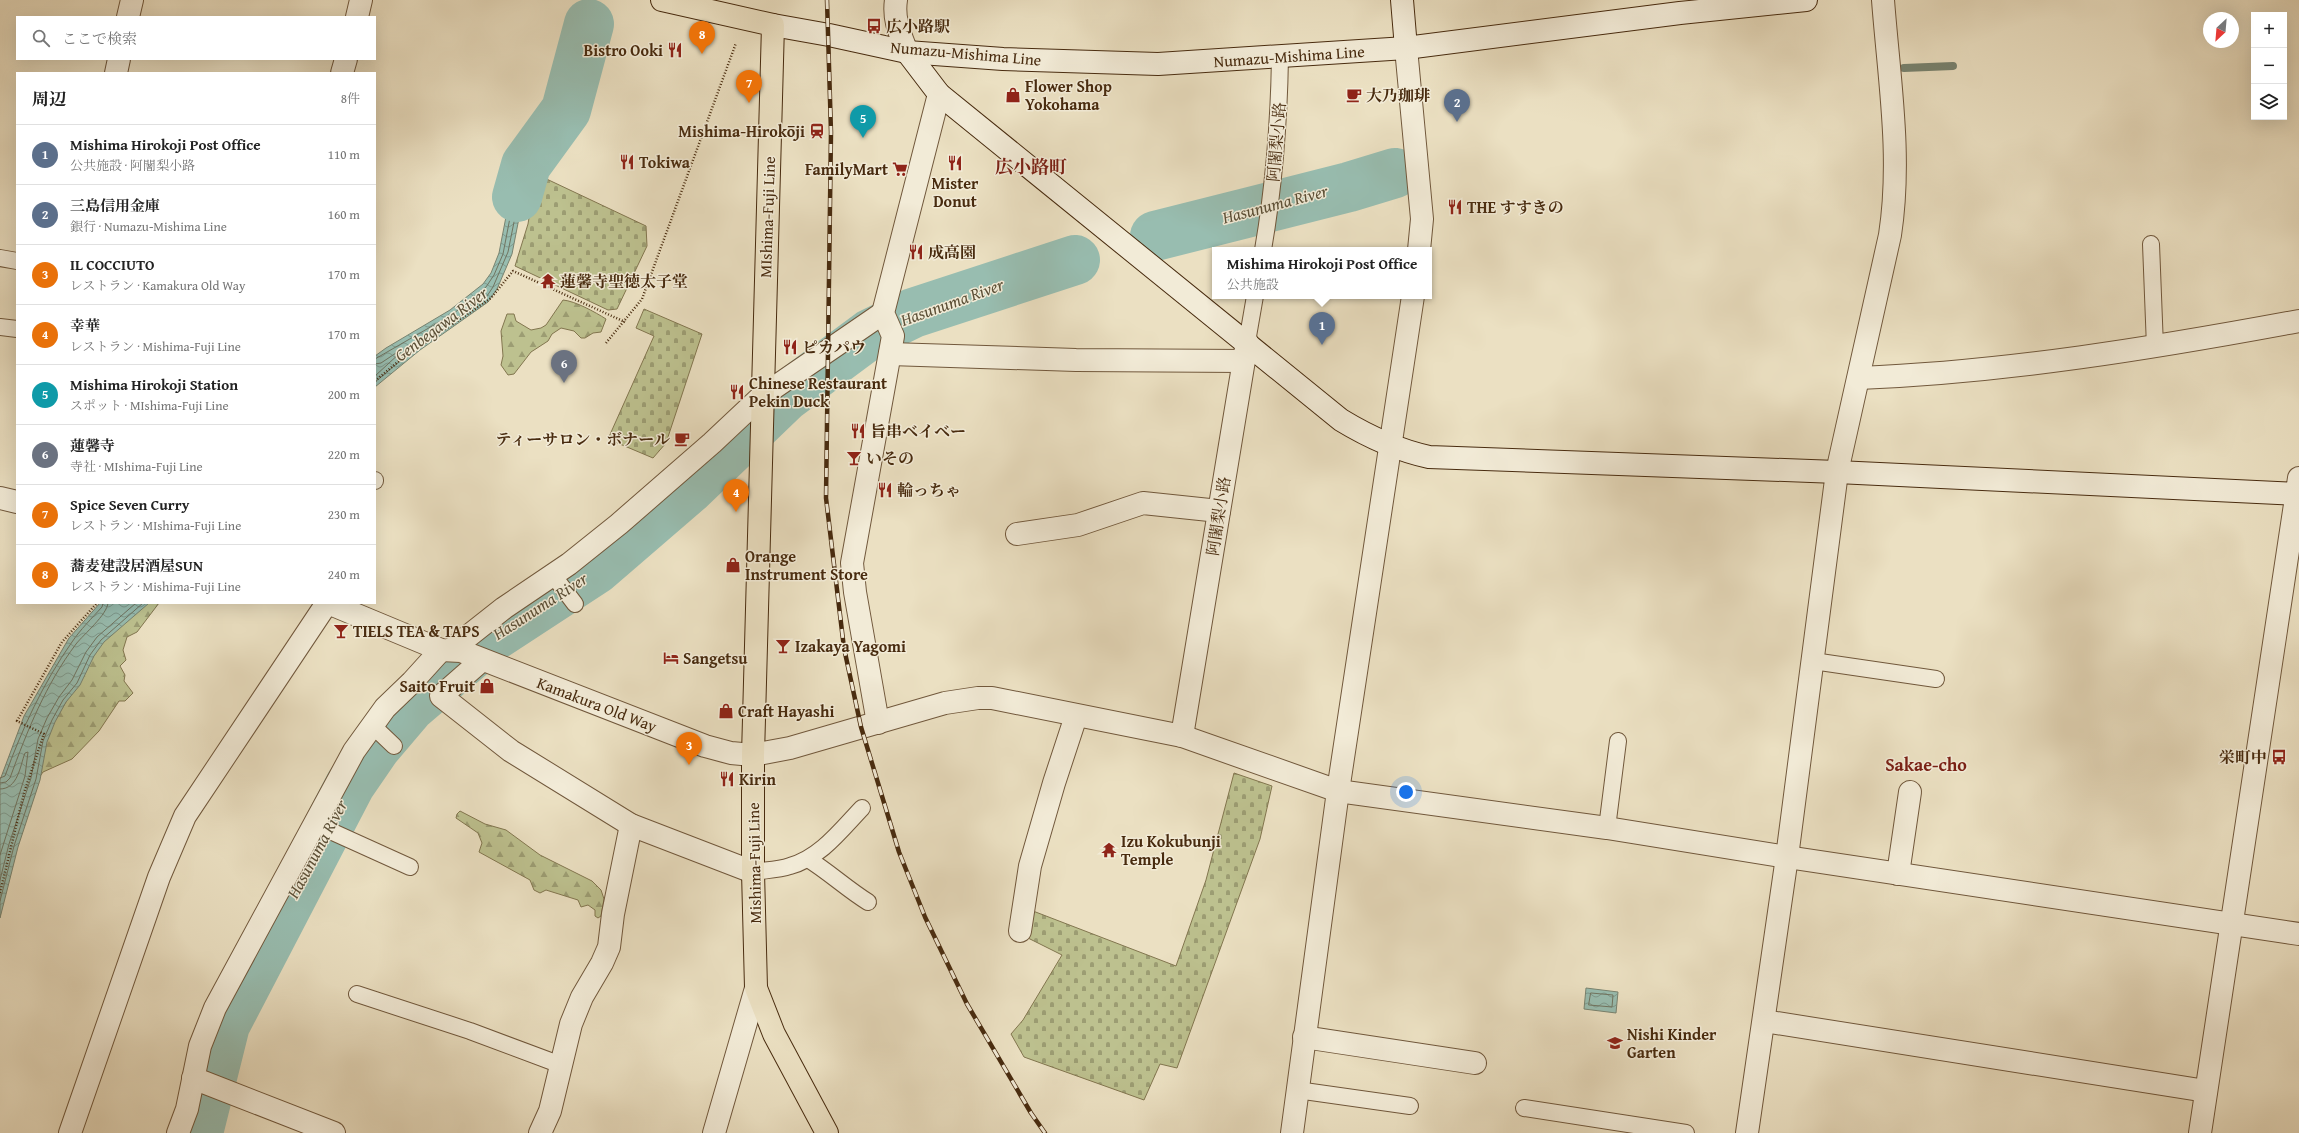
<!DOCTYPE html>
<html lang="ja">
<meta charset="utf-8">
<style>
body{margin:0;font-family:"Gentium Book Plus","Noto Serif JP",serif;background:#f2f2f2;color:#222}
.controls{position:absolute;right:12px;top:12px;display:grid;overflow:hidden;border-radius:0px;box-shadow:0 4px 16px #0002}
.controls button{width:36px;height:36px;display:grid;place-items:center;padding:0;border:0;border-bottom:1px solid #e0e0e0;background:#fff;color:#222;font:20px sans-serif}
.compass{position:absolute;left:2203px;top:12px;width:36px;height:36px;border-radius:50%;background:#fff;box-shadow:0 4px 16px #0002;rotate:206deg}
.you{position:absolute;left:1406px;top:792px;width:14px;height:14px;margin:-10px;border:3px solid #fff;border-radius:50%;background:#1a73e8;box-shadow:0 0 0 6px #1a73e833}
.badge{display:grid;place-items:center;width:26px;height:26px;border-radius:50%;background:#8f2418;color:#fff;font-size:13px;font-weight:700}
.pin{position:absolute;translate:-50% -33px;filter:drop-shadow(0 1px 2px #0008)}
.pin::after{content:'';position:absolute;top:21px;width:14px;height:12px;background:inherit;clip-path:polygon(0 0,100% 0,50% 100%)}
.popup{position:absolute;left:1212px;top:247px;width:220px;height:52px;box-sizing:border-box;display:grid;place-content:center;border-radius:0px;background:#fff;filter:drop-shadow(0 1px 3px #0005);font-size:13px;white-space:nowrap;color:#767676}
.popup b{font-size:15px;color:#222}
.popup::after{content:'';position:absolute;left:50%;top:100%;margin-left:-8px;border:8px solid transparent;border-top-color:#fff}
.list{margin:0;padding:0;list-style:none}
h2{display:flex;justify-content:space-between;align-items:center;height:52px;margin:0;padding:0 16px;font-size:17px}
h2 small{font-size:13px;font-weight:400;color:#767676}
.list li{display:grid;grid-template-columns:26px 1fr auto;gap:12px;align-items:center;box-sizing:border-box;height:60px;padding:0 16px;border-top:1px solid #e0e0e0}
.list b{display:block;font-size:15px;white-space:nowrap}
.list p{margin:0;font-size:13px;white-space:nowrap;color:#767676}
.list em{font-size:13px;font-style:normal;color:#767676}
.icon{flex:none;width:22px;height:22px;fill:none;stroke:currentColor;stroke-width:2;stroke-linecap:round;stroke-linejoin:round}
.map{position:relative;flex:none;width:2299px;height:1133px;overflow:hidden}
.search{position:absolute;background:#fff;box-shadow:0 4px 16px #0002;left:16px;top:16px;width:360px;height:44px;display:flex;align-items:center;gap:10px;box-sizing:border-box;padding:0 14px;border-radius:0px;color:#767676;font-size:15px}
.panel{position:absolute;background:#fff;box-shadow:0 4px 16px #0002;left:16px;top:72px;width:360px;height:532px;border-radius:0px}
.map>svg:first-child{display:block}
.forest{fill:url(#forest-firs);stroke:#82764f}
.cemetery{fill:url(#cemetery-stones);stroke:#82764f}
.water{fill:url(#water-waves);stroke:#788370}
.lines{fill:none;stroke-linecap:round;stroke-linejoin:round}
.shore{stroke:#707460;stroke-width:1}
.stream{stroke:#788370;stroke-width:8}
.river{stroke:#98bdb0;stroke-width:50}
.lane-casing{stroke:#71583c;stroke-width:18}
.street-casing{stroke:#71583c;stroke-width:24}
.secondary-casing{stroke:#482b0f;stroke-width:24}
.primary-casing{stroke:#482b0f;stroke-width:24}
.path{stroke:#482b0f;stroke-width:2.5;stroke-dasharray:1 2;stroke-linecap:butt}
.lane{stroke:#f2ebd7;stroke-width:16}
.street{stroke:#f2ebd7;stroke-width:22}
.secondary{stroke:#f2ebd7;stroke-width:22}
.primary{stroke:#ebe0c2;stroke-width:22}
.rail-casing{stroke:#482b0f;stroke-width:4.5}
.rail{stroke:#f2ebd7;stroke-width:3;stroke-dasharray:9;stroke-linecap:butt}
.labels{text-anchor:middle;stroke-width:3;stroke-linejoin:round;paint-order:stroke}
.poi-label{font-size:16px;font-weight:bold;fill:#482b0f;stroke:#f2ebd7;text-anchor:start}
.street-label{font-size:16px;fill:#482b0f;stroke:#f2ebd7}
.water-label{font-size:17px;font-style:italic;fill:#5c5037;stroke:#f2ebd7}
.quarter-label{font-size:18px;font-weight:bold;fill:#7a1f14;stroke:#f2ebd7}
</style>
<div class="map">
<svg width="2299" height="1133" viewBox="0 0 2299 1133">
<defs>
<pattern id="forest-firs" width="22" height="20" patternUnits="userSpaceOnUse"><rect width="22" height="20" fill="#bdc18f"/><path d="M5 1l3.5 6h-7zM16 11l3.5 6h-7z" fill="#9c9d73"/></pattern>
<pattern id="cemetery-stones" width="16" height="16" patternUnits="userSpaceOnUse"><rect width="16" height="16" fill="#bdc18f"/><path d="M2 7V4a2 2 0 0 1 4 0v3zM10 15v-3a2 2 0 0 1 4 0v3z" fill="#9c9d73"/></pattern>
<pattern id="water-waves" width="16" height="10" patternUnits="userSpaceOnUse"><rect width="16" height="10" fill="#98bdb0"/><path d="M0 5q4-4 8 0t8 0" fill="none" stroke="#7e9a8e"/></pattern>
</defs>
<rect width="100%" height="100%" fill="#ebe0c2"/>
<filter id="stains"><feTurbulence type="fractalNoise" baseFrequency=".005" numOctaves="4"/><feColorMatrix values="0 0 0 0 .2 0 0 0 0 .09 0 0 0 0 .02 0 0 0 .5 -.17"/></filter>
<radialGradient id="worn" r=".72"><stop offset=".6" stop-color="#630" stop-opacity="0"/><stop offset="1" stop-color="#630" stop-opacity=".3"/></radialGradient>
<g class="forest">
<path d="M563,300C575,301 595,312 606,319L601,332L593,333L585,338H581L574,331L561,328L552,334L548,341L531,352L514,374L508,375L501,365L503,356L501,331L507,314H514L516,321L531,330L541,328L546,325Z"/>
<polygon points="139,603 159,603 137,632 127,637 123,650 126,660 120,666 125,675 124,681 133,693 125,701 119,701 99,731 72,759 43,772 34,785 19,842 28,765 110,629"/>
<polygon points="460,811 485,824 506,830 540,855 592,881 601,890 604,899 601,916 598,918 595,916 595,910 588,905 581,907 578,900 546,890 540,893 534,890 530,880 479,852 482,843 478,833 456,818 457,814"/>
</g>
<g class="cemetery">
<polygon points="536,174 646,226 647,246 617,309 608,310 515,266 528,224"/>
<polygon points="644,309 702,334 666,443 653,458 608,439 654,336 636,328"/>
<polygon points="1234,773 1272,786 1260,839 1177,1068 1160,1064 1144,1100 1024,1057 1011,1034 1023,1020 1062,955 1026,937 1033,911 1176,966 1206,880"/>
</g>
<g class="water">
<polygon points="546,135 550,139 532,163 527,177 512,254 497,289 488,302 420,350 375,387 375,356 386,348 450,310 483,284 491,273 499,253 515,170"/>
<polygon points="100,603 149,603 104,642 94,656 80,685 66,702 55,722 47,742 40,780 18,847 0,918 0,780 24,716 69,638"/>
<polygon points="1586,988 1618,992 1616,1013 1584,1009"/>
</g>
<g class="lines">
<g class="shore">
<polyline points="375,359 453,314 486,287 494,275 503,254 518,176 520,169 525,167 508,252 493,287 485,299 418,346 375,382"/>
<polyline points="375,364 381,363 399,351 401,352 375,376"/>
<path d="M0,778L5,776C22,729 43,683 72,642C80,630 92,618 102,607L103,603"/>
<path d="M0,783L6,782L10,778C27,731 46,684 76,644C84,634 107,615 108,603"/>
<path d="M0,789C18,789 20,766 25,753L28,752L25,776L0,855"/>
<polyline points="0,880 9,844 31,778 38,739 47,718 59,697 72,680 86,652 97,637 136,603"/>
<polyline points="0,901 14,846 36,779 43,741 52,720 63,700 77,683 90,655 101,640 143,603"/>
<polygon points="1591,993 1613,995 1612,1007 1589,1005"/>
</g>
<polyline class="stream" points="1904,68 1953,66"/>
<g class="river">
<polyline points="517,197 526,165 566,110 589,24"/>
<polyline points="1155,236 1349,187 1395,173"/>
<polyline points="198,1133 225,1025 350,785 376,747 410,707 492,637 596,569 690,488 785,397 870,334 913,313 1075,260"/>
</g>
<g class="lane-casing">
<g id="lane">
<polyline points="2151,244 2155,347"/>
<path d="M1263,250C1274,186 1279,122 1280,57"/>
<polyline points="0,258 17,261"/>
<polyline points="0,327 17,329"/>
<polyline points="1247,342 1255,296"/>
<polyline points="375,480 375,481"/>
<polyline points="553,575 575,604"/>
<polyline points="1813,661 1936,679"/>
<polyline points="372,725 394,746"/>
<polyline points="315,824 410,867"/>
<polyline points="1607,828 1618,741"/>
<path d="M808,859C829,872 847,889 868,902"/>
<path d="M753,872C765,870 778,870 790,866C820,858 841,830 862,808"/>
<polyline points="357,994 470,1031 561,1065"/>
<polyline points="1297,1090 1410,1106"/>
<polyline points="1524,1108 1686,1133"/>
</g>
</g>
<g class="street-casing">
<g id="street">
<path d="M896,0C893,19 900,34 907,52"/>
<polyline points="128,17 132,0"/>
<polyline points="357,17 361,0"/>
<polyline points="1406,48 1422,219 1419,250"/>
<polyline points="116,73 119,59"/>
<polyline points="342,73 346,59"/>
<polyline points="890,354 1076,360 1244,361"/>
<path d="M1859,378C2007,372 2154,348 2299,321"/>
<polyline points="0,498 17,502"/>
<polyline points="1017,534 1078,525 1143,503 1219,511"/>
<polyline points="328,603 441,650 461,651 705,746 731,753 753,755 790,748 945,703 978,698 992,698 1182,736 1338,791 1607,828 1787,857 2299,934"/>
<polyline points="452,649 504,608 569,564 619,524 712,443 762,396 883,313"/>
<polyline points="482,660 441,696 511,751 631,825 753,872"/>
<polyline points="878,723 855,592 852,563 893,336 883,313 939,94"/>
<polyline points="1182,736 1247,342"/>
<polyline points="1898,874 1910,792"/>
<polyline points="1020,931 1030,866 1054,783 1076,716"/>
<polyline points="1764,1021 2206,1091"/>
<polyline points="1304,1037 1475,1063"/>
<polyline points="193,1078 334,1133"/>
<polyline points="70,1133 159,877 185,816 327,603"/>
<polyline points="178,1133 187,1109 200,1046 215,1008 354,751 385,708 412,682 441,650"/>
<polyline points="540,1133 550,1111 571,1024 582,997 602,963 609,947 613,914 631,825"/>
<polyline points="714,1133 756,988"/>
<polyline points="1292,1133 1338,791 1413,296"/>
<path d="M1747,1133L1787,857L1837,472L1890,235C1902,157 1889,79 1883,0"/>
<polyline points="2200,1133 2299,478"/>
</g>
</g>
<g class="secondary-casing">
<g id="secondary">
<polyline points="1402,0 1406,48"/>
<polyline points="773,25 829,35 907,52 1003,59 1158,64 1406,48 1680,13 1806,0"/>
<path d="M907,52L939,94L1341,420C1369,437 1397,450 1429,457L1837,472L2299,494"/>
</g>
</g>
<g class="primary-casing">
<polyline id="primary" points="662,0 773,25 753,755 753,872 756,988 774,1034 827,1133"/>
</g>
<g class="path">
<polyline points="606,343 642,299 736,43"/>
<polyline points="375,381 399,361 491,298 513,271 625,322"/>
<polyline points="0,893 24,793 44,734 17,721 62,642 97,603"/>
</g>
<use href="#lane" class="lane"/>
<use href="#street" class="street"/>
<use href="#secondary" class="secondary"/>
<use href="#primary" class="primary"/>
<g class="rail-casing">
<polyline id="rail" points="827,0 831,132 826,498 844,648 861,727 899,852 925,917 967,1004 1031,1113 1045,1133"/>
</g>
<use href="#rail" class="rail"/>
</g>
<defs>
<g id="bus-bare" transform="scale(1.2)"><path d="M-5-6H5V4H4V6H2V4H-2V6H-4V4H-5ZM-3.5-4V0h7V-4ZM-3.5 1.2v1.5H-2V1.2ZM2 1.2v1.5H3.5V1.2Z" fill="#8f2418" stroke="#f2ebd7" stroke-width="2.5" paint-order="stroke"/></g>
<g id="restaurant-bare" transform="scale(1.2)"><path d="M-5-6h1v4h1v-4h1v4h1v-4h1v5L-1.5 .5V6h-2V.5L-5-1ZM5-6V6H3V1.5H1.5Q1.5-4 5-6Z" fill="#8f2418" stroke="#f2ebd7" stroke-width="2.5" paint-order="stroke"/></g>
<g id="shop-bare" transform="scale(1.2)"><path d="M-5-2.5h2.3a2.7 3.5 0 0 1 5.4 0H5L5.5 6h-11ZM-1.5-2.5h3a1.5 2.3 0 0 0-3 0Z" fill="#8f2418" stroke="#f2ebd7" stroke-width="2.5" paint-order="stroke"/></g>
<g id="cafe-bare" transform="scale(1.2)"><path d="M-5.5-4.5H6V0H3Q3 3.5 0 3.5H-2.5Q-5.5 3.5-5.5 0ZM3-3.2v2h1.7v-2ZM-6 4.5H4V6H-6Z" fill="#8f2418" stroke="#f2ebd7" stroke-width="2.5" paint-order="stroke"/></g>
<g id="station-bare" transform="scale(1.2)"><path d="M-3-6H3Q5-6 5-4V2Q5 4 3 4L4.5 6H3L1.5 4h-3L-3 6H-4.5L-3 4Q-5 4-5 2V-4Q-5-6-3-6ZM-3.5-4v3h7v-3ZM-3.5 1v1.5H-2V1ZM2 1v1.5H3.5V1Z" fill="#8f2418" stroke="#f2ebd7" stroke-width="2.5" paint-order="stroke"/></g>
<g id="supermarket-bare" transform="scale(1.2)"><path d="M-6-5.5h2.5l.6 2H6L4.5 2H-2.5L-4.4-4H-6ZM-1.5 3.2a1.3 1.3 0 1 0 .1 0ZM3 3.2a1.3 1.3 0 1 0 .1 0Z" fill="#8f2418" stroke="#f2ebd7" stroke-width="2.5" paint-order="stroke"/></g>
<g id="temple-bare" transform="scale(1.2)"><path d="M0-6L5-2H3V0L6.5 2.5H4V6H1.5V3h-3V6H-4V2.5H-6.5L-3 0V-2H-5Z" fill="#8f2418" stroke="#f2ebd7" stroke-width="2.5" paint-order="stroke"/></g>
<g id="bar-bare" transform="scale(1.2)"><path d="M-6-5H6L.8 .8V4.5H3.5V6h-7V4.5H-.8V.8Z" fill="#8f2418" stroke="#f2ebd7" stroke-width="2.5" paint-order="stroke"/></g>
<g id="hotel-bare" transform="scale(1.2)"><path d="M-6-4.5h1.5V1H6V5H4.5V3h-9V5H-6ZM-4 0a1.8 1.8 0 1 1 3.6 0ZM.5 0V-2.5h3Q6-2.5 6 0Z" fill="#8f2418" stroke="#f2ebd7" stroke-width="2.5" paint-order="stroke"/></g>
<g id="school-bare" transform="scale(1.2)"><path d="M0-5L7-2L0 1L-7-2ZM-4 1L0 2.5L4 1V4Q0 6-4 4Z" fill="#8f2418" stroke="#f2ebd7" stroke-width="2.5" paint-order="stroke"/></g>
</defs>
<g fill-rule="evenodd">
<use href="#bus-bare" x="874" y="26"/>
<use href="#restaurant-bare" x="675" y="50"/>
<use href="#shop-bare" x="1013" y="95"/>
<use href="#cafe-bare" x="1354" y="95"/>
<use href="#station-bare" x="817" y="131"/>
<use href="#restaurant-bare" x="627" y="162"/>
<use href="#restaurant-bare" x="955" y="163"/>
<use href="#supermarket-bare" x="900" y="169"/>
<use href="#restaurant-bare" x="1455" y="207"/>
<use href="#restaurant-bare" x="916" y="252"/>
<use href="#temple-bare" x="548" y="281"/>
<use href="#restaurant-bare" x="790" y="347"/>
<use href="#restaurant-bare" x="737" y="392"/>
<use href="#restaurant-bare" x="858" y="431"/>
<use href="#cafe-bare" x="682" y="439"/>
<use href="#bar-bare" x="854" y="458"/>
<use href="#restaurant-bare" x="885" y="490"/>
<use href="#shop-bare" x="733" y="565"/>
<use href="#bar-bare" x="341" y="631"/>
<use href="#bar-bare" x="783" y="646"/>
<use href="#hotel-bare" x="671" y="658"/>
<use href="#shop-bare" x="487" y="686"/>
<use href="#shop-bare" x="726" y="711"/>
<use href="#bus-bare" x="2279" y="757"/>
<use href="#restaurant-bare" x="727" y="779"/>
<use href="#temple-bare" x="1109" y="850"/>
<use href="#school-bare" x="1615" y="1043"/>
</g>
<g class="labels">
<g class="poi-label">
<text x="886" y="32">広小路駅</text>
<text x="663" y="56" text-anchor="end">Bistro Ooki</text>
<text x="1025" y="92">Flower Shop<tspan x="1025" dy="18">Yokohama</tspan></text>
<text x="1366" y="101">大乃珈琲</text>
<text x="805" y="137" text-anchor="end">Mishima-Hirokōji</text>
<text x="639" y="168">Tokiwa</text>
<text x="888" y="175" text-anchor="end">FamilyMart</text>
<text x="955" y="189" text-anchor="middle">Mister<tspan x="955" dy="18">Donut</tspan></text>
<text x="1467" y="213">THE すすきの</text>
<text x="928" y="258">成高園</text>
<text x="560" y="287">蓮馨寺聖徳太子堂</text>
<text x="802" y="353">ピカパウ</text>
<text x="749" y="389">Chinese Restaurant<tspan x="749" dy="18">Pekin Duck</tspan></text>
<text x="870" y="437">旨串ベイベー</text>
<text x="670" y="445" text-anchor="end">ティーサロン・ボナール</text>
<text x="866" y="464">いその</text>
<text x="897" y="496">輪っちゃ</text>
<text x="745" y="562">Orange<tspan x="745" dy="18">Instrument Store</tspan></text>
<text x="353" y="637">TIELS TEA &amp; TAPS</text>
<text x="795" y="652">Izakaya Yagomi</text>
<text x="683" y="664">Sangetsu</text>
<text x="475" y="692" text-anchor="end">Saito Fruit</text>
<text x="738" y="717">Craft Hayashi</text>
<text x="2267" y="763" text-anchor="end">栄町中</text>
<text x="739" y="785">Kirin</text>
<text x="1121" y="847">Izu Kokubunji<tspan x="1121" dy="18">Temple</tspan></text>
<text x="1627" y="1040">Nishi Kinder<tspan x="1627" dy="18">Garten</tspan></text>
</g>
<g class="street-label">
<text transform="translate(966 53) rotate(5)" y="6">Numazu-Mishima Line</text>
<text transform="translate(1289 56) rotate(-4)" y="6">Numazu-Mishima Line</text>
<text transform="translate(1276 142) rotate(-85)" y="6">阿闍梨小路</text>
<text transform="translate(767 217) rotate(-88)" y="6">MIshima-Fuji Line</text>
<text transform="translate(1218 516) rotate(-81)" y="6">阿闍梨小路</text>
<text transform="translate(597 704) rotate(21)" y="6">Kamakura Old Way</text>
<text transform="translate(754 863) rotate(-91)" y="6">Mishima-Fuji Line</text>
</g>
<g class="water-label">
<text transform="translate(1275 204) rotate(-15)" y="6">Hasunuma River</text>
<text transform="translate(952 302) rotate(-20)" y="6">Hasunuma River</text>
<text transform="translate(441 324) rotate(-37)" y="6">Genbegawa River</text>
<text transform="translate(540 606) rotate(-33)" y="6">Hasunuma River</text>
<text transform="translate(317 849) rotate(-62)" y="6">Hasunuma River</text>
</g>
<g class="quarter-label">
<text x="1031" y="173">広小路町</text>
<text x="1926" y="771">Sakae-cho</text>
</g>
</g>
<rect width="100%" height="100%" filter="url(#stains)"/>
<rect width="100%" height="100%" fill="url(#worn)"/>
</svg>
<div class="controls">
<button>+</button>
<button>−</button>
<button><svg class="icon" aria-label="layers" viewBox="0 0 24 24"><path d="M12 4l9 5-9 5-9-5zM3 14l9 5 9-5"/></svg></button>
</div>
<svg class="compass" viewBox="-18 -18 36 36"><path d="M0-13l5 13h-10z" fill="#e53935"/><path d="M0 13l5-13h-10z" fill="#767676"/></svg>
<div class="you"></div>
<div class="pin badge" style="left:1322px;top:345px;background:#5c6f8a">1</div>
<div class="popup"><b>Mishima Hirokoji Post Office</b>公共施設</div>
<div class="pin badge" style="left:1457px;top:122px;background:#5c6f8a">2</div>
<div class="pin badge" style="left:689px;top:765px;background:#e8710a">3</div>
<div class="pin badge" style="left:736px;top:512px;background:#e8710a">4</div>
<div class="pin badge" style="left:863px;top:138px;background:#0f9aa8">5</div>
<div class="pin badge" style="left:564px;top:383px;background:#6b7280">6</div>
<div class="pin badge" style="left:749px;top:103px;background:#e8710a">7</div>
<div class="pin badge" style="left:702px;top:54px;background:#e8710a">8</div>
<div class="search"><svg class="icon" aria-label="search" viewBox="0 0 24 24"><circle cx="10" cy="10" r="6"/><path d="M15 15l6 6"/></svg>ここで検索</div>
<section class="panel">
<h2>周辺<small>8件</small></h2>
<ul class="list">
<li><span class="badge" style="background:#5c6f8a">1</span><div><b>Mishima Hirokoji Post Office</b><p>公共施設 · 阿闍梨小路</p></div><em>110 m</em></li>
<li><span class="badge" style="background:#5c6f8a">2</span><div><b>三島信用金庫</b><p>銀行 · Numazu-Mishima Line</p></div><em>160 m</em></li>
<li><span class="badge" style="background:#e8710a">3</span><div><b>IL COCCIUTO</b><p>レストラン · Kamakura Old Way</p></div><em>170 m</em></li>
<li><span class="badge" style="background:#e8710a">4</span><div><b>幸華</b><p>レストラン · Mishima-Fuji Line</p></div><em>170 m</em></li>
<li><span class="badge" style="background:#0f9aa8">5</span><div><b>Mishima Hirokoji Station</b><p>スポット · MIshima-Fuji Line</p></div><em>200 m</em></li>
<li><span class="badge" style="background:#6b7280">6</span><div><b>蓮馨寺</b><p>寺社 · MIshima-Fuji Line</p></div><em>220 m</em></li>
<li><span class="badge" style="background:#e8710a">7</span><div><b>Spice Seven Curry</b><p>レストラン · MIshima-Fuji Line</p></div><em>230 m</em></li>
<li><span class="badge" style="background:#e8710a">8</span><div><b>蕎麦建設居酒屋SUN</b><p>レストラン · Mishima-Fuji Line</p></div><em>240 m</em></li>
</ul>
</section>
</div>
